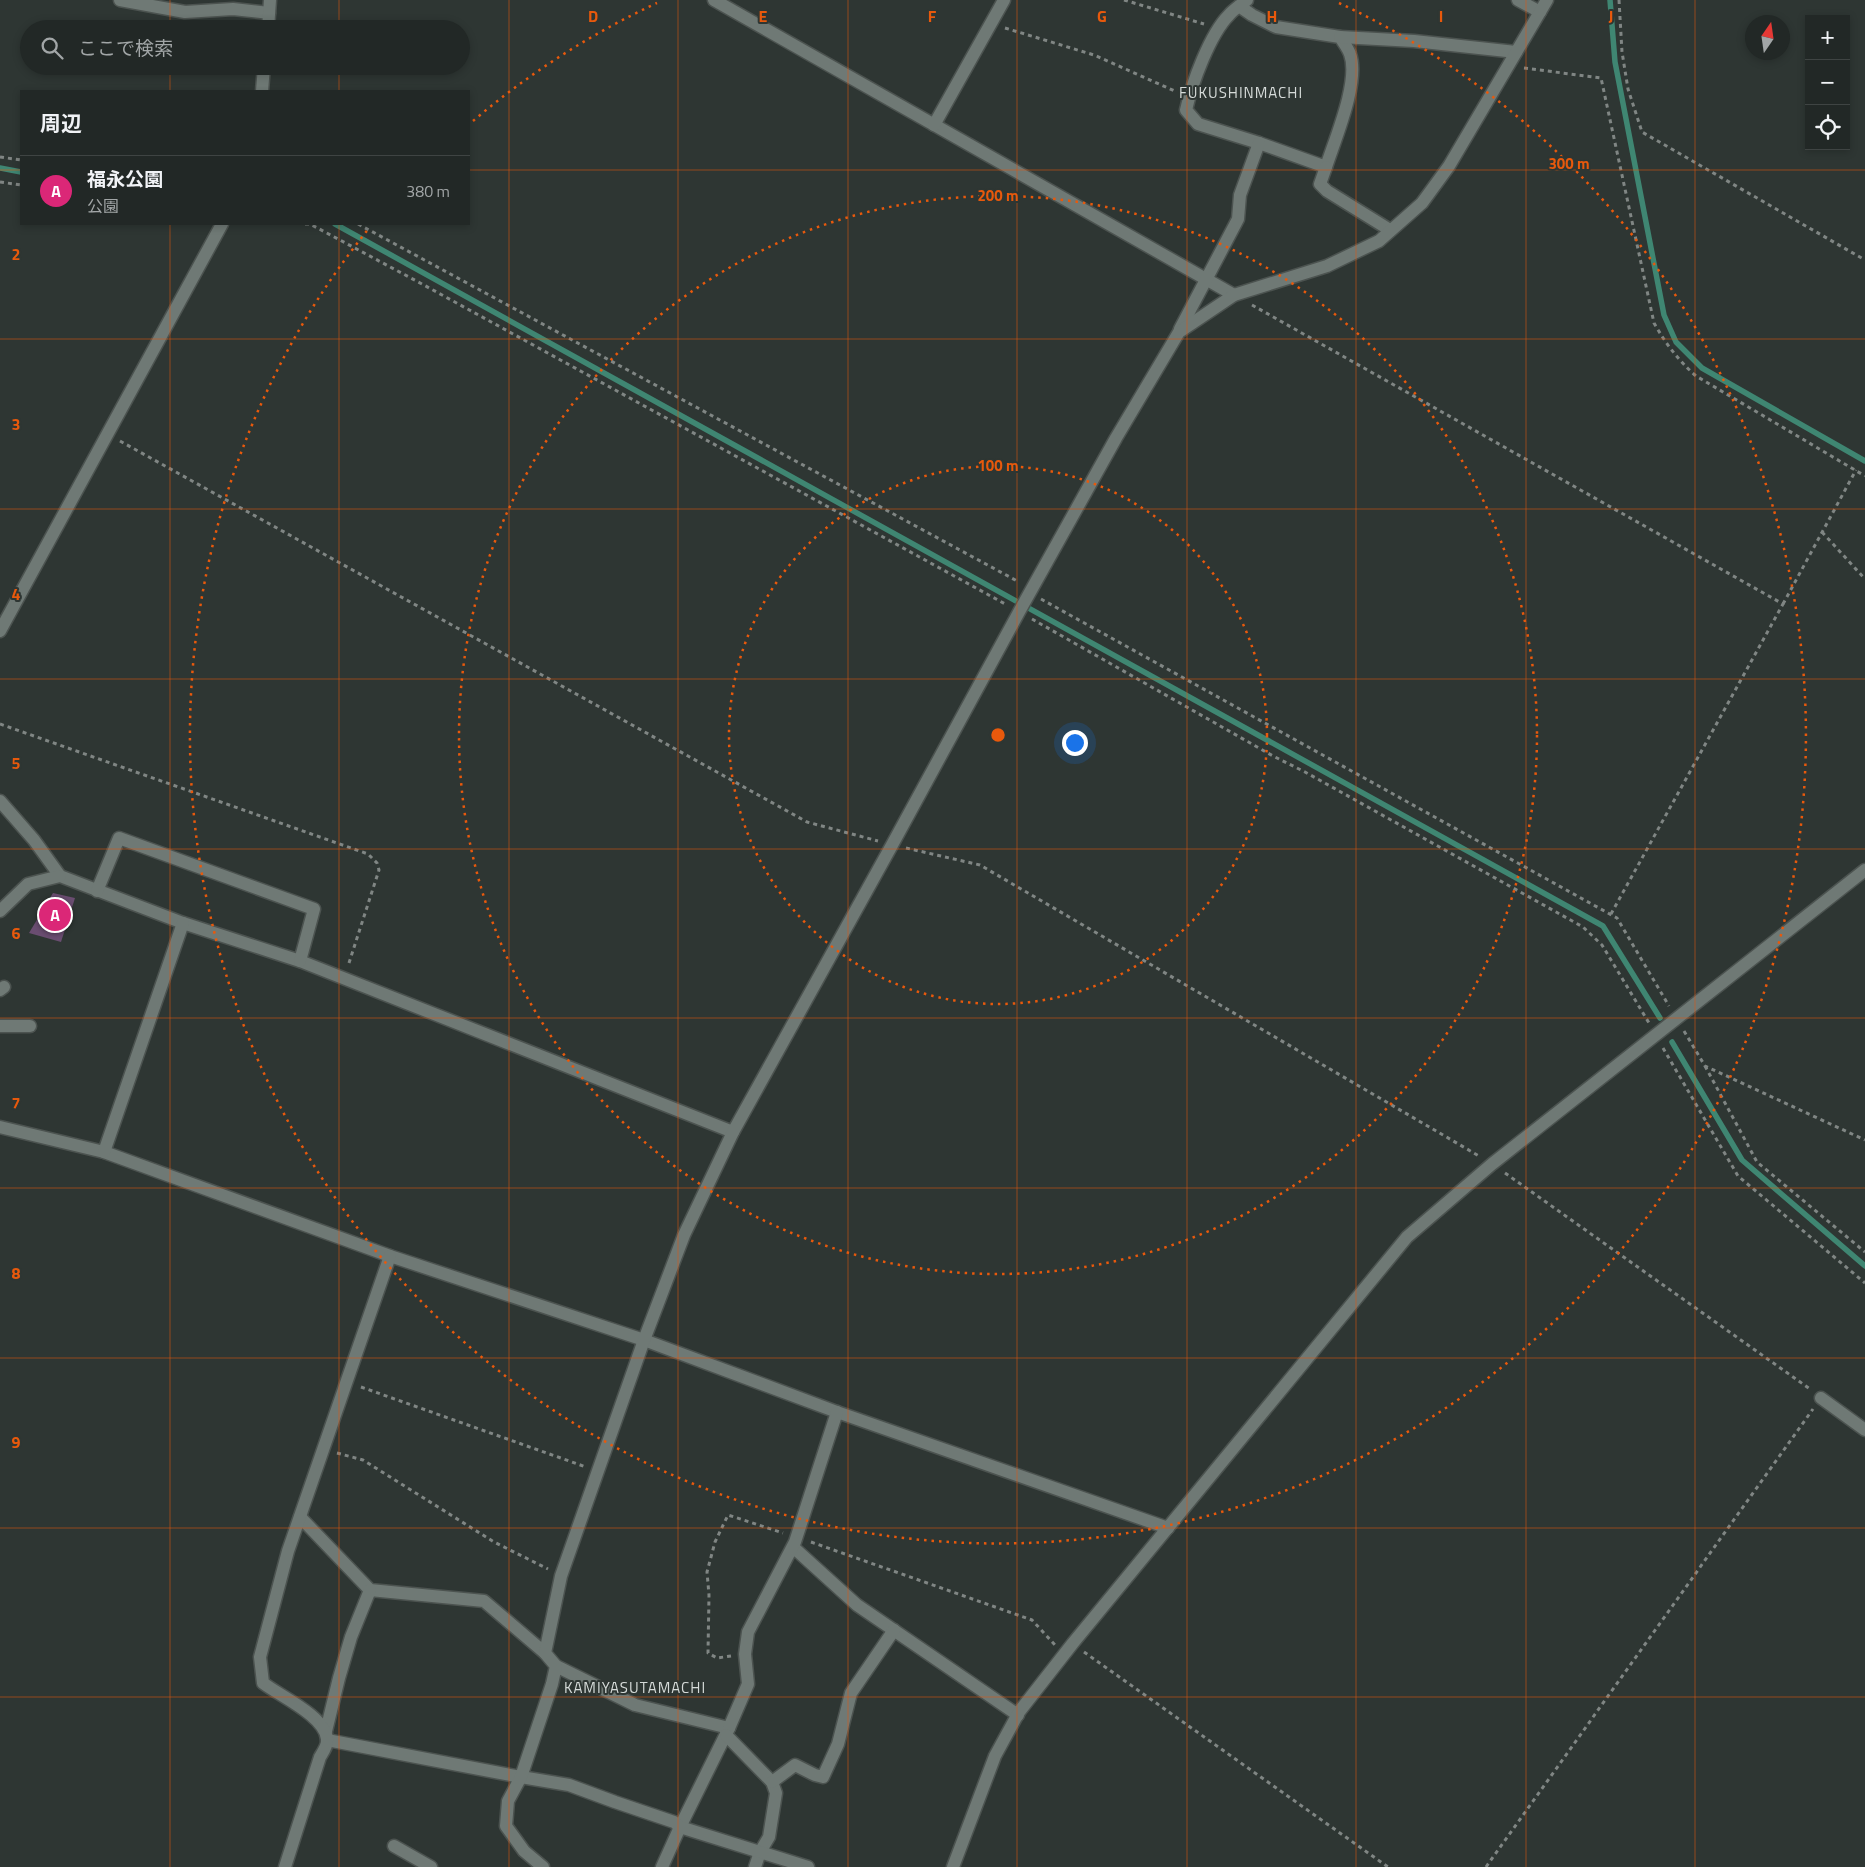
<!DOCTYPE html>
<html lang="ja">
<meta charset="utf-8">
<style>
body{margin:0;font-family:"Titillium Web","Noto Sans JP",sans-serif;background:#2e3432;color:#f1f3f6}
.controls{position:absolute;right:15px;top:15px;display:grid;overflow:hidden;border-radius:0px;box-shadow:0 2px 8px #0003}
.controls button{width:45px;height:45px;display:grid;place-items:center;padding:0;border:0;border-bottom:1px solid #3f4443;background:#222826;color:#f1f3f6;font:25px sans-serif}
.compass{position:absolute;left:1745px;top:15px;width:45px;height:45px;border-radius:50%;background:#222826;box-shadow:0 2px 8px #0003;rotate:13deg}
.you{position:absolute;left:1074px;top:742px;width:18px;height:18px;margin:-12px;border:4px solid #fff;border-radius:50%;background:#1a73e8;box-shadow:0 0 0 8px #1a73e833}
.badge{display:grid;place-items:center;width:32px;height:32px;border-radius:50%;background:#db2777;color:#fff;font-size:16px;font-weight:700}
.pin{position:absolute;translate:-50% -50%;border:2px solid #fff;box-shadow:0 1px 5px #0006}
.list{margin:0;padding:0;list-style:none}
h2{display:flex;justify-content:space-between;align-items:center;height:65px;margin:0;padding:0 20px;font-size:21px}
h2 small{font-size:16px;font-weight:400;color:#a2a6a7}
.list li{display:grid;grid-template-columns:32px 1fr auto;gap:15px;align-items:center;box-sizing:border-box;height:70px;padding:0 20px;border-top:1px solid #3f4443}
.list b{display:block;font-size:19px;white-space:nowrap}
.list p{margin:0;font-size:16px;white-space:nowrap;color:#a2a6a7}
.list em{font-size:16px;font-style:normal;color:#a2a6a7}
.icon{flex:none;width:28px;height:28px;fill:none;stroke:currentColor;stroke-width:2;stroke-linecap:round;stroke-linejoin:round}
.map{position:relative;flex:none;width:1865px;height:1867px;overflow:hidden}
.search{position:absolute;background:#222826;box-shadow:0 2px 8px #0003;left:20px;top:20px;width:450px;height:55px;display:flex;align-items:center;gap:12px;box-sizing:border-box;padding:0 18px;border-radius:28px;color:#a2a6a7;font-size:19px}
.panel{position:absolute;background:#222826;box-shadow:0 2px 8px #0003;left:20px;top:90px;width:450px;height:135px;border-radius:0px}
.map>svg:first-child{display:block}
.green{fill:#6a4d71}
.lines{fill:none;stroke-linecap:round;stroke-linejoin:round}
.stream{stroke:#3f8672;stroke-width:5.5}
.minor-casing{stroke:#4c5350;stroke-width:15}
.path{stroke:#808684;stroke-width:3;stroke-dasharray:4 4;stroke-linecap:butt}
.minor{stroke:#6f7975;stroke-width:12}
.grid{fill:none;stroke:#e8590c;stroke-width:1;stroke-opacity:0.55}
.ring{fill:none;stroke:#e8590c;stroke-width:2.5;stroke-dasharray:2.5 5}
.labels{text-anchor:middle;stroke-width:4;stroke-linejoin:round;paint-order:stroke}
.quarter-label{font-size:15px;letter-spacing:1px;fill:#d6dbd9;stroke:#2e3633}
.grid-label{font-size:16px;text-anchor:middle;font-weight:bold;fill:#e8590c;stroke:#2e3633;stroke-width:4;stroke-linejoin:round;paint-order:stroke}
.centre{fill:#e8590c;stroke:#2e3633;stroke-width:2.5}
.ring-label{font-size:15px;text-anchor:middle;font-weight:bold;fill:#e8590c;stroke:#2e3633;stroke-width:4;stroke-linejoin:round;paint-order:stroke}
</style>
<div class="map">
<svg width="1865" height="1867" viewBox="0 0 1865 1867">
<rect width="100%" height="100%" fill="#2e3633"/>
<polygon class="green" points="53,893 75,898 61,942 29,933"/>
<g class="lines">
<g class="stream">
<polyline points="1610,0 1615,62 1664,315 1676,342 1702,368 1865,461"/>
<polyline points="0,168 21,172"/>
<polyline points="335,224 1603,926 1660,1018"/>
<polyline points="1672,1042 1742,1160 1865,1266"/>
</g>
<g class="minor-casing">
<g id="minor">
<polyline points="120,0 185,12 233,9 269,13"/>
<polyline points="714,0 1234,295"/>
<polyline points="1518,0 1540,12"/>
<path d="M1239,6L1252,15L1276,27L1340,37C1343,42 1348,48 1350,54C1360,81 1335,139 1326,167L1259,143L1198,124L1186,110C1192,83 1210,34 1229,15C1234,9 1241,5 1247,0"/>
<polyline points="268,29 270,0"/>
<polyline points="1340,37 1414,41 1516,52"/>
<polyline points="262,91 264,66"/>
<polyline points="934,125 1004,0"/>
<polyline points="1326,167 1320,184 1327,191 1390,230"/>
<polyline points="1180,329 1238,219 1240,195 1259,143"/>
<polyline points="0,631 222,224"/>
<polyline points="0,801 34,840 60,876 183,923 300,961 733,1132"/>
<polyline points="97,891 119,838 314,909 300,961"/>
<polyline points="0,911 28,884 60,876"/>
<polyline points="0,990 4,987"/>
<polyline points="0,1026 30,1026"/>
<polyline points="0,1127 104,1152 390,1256 644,1340 837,1412 1168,1528"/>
<polyline points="104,1152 183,923"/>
<polyline points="1821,1398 1865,1430"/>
<polyline points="300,1517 370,1590 484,1601 545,1653"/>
<polyline points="793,1547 857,1605 1018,1715"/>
<polyline points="556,1666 635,1705 729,1728 680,1827 662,1867"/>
<polyline points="729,1728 748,1684 745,1654 748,1632 795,1542 837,1412"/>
<polyline points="326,1731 339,1678 351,1637 370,1590"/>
<polyline points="726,1735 772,1782 776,1793 769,1837 760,1852 755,1867"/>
<polyline points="327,1740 521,1777 569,1785 615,1802 674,1822 680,1827 808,1867"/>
<polyline points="772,1782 795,1765 815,1775 823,1777 838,1744 851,1693 894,1630"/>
<polyline points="394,1846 431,1867"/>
<path d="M285,1867L320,1757C323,1752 328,1745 327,1739C325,1716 280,1696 263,1683L260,1657L288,1551L390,1256"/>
<polyline points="543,1867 524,1851 506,1826 508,1801 521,1777 552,1684 556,1666 545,1653 561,1576 644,1340 684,1235 733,1132 892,845 1019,612 1116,438 1179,332 1234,295 1327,266 1379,241 1422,203 1449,166 1547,0"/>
<polyline points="953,1867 995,1756 1019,1712 1073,1643 1407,1237 1492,1164 1865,870"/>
</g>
</g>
<g class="path">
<polyline points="1124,0 1204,24"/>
<polyline points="1619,0 1622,52 1628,89 1642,132 1865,260"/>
<polyline points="1005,28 1094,55 1177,92"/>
<path d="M1524,68L1601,78L1654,323C1666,344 1678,360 1696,376L1865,476"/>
<polyline points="0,157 21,160"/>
<polyline points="0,182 21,185"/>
<polyline points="305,224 310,224 422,284 1007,605"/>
<polyline points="358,224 1019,582"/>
<polyline points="1252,305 1783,604 1611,914"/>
<polyline points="120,441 807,822 878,841"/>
<polyline points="1822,532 1865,579"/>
<polyline points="1041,599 1617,918 1669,1006"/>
<polyline points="1783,604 1856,470"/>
<polyline points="1032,619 1273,756 1305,772 1583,927 1602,945 1649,1023"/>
<polyline points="0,724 368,854 377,863 379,870 348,966"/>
<polyline points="906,848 980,865 1479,1156"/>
<polyline points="1684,1031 1705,1066 1865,1140"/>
<polyline points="1663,1048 1738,1176 1865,1283"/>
<polyline points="1705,1066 1757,1162 1865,1252"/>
<polyline points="1505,1173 1810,1389"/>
<polyline points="361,1387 586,1467"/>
<polyline points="337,1453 363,1460 494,1542 548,1569"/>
<polyline points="811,1542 1032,1620 1055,1645"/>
<polyline points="1084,1652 1388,1867"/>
<polyline points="731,1656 717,1658 708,1653 709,1595 707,1572 715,1542 728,1515 783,1533"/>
<polyline points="1486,1867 1813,1409"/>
</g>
<use href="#minor" class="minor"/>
</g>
<path class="grid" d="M170,0V29M339,0V29M509,0V1867M678,0V1867M848,0V1867M1017,0V1867M1187,0V1867M1356,0V1867M1526,0V1867M1695,0V1867M170,66V91M339,66V91M0,170H21M469,170H1865M170,224V1867M339,224V1867M0,339H1865M0,509H1865M0,679H1865M0,849H1865M0,1018H1865M0,1188H1865M0,1358H1865M0,1528H1865M0,1697H1865"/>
<g class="ring">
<circle cx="998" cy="735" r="269"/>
<circle cx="998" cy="735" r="539"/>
<path d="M473 121A808 808 0 0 1 657 3M1339 3A808 808 0 1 1 370 227"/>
</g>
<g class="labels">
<g class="quarter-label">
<text x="1241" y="98">FUKUSHINMACHI</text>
<text x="635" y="1693">KAMIYASUTAMACHI</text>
</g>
</g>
<g class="grid-label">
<text x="593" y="22">D</text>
<text x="763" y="22">E</text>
<text x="932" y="22">F</text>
<text x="1102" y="22">G</text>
<text x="1272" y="22">H</text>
<text x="1441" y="22">I</text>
<text x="1611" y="22">J</text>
<text x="16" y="260">2</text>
<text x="16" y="430">3</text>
<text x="16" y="600">4</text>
<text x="16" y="769">5</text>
<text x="16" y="939">6</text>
<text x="16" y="1109">7</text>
<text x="16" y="1279">8</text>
<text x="16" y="1448">9</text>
</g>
<circle cx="998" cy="735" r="8" class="centre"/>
<g class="ring-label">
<text x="1569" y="169">300 m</text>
<text x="998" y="201">200 m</text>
<text x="998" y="471">100 m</text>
</g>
</svg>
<div class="controls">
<button>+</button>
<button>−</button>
<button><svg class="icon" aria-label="locate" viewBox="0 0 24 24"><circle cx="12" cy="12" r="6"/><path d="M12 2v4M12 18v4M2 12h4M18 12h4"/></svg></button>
</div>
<svg class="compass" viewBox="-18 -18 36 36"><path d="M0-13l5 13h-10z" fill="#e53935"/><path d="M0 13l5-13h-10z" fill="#a2a6a7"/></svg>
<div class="you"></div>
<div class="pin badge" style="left:55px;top:915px">A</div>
<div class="search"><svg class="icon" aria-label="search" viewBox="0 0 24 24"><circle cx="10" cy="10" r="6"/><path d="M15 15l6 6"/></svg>ここで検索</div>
<section class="panel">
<h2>周辺<small></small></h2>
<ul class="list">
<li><span class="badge">A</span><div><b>福永公園</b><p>公園</p></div><em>380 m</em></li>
</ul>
</section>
</div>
